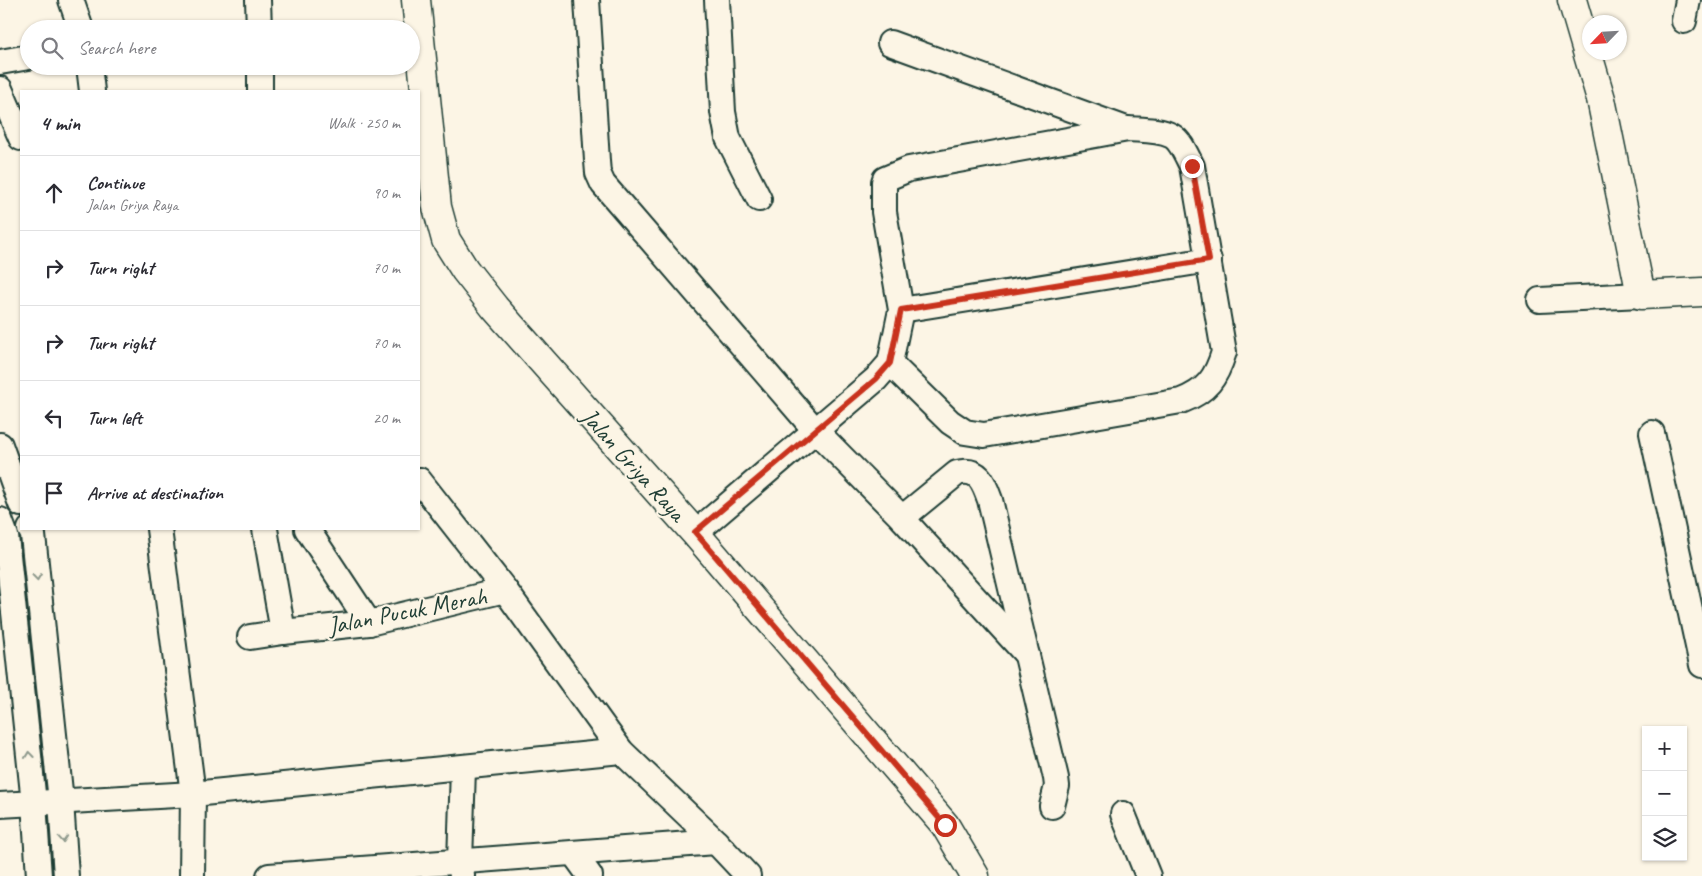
<!DOCTYPE html>
<meta charset="utf-8">
<style>
body{margin:0;font-family:Caveat,sans-serif;background:#f2f2f3;color:#2b2b33}
.controls{position:absolute;right:15px;bottom:15px;display:grid;overflow:hidden;border-radius:0px;box-shadow:0 1px 4px #0004}
.controls button{width:45px;height:45px;display:grid;place-items:center;padding:0;border:0;border-bottom:1px solid #e1e1e2;background:#fff;color:#2b2b33;font:25px sans-serif}
.compass{position:absolute;left:1582px;top:15px;width:45px;height:45px;border-radius:50%;background:#fff;box-shadow:0 1px 4px #0004;rotate:245deg}
.stop{position:absolute;width:15px;height:15px;margin:-11px;border:4px solid #c8321e;border-radius:50%;background:#fff}
.stop.end{background:#c8321e;border-color:#fff;box-shadow:0 1px 5px #0008}
.list{margin:0;padding:0;list-style:none}
h2{display:flex;justify-content:space-between;align-items:center;height:65px;margin:0;padding:0 20px;font-size:21px}
h2 small{font-size:16px;font-weight:400;color:#7c7c81}
.list li{display:grid;grid-template-columns:32px 1fr auto;gap:15px;align-items:center;box-sizing:border-box;height:75px;padding:0 20px;border-top:1px solid #e1e1e2}
.list b{display:block;font-size:19px;white-space:nowrap}
.list p{margin:0;font-size:16px;white-space:nowrap;color:#7c7c81}
.list em{font-size:16px;font-style:normal;color:#7c7c81}
.icon{flex:none;width:28px;height:28px;fill:none;stroke:currentColor;stroke-width:2;stroke-linecap:round;stroke-linejoin:round}
.map{position:relative;flex:none;width:1702px;height:876px;overflow:hidden}
.search{position:absolute;background:#fff;box-shadow:0 1px 4px #0004;left:20px;top:20px;width:400px;height:55px;display:flex;align-items:center;gap:12px;box-sizing:border-box;padding:0 18px;border-radius:28px;color:#7c7c81;font-size:19px}
.panel{position:absolute;background:#fff;box-shadow:0 1px 4px #0004;left:20px;top:90px;width:400px;height:440px;border-radius:0px}
.map>svg:first-child{display:block}
.lines{fill:none;stroke-linecap:round;stroke-linejoin:round}
.minor-casing{stroke:#1f3d34;stroke-width:28}
.tertiary-casing{stroke:#1f3d34;stroke-width:31}
.minor{stroke:#fcf5e5;stroke-width:24}
.tertiary{stroke:#fcf5e5;stroke-width:28}
.oneway{stroke:#8e998c}
.route{stroke:#c8321e;stroke-width:6}
.labels{text-anchor:middle;stroke-width:4.5;stroke-linejoin:round;paint-order:stroke}
.street-label{font-size:25px;fill:#1f3d34;stroke:#fcf5e5}
</style>
<div class="map">
<svg width="1702" height="876" viewBox="0 0 1702 876">
<rect width="100%" height="100%" fill="#fcf5e5"/>
<filter id="ink" filterUnits="userSpaceOnUse"><feTurbulence type="fractalNoise" baseFrequency=".02" numOctaves="2"/><feDisplacementMap in="SourceGraphic" scale="10" xChannelSelector="R" yChannelSelector="G"/><feConvolveMatrix kernelMatrix="1 2 1 2 8 2 1 2 1" color-interpolation-filters="sRGB"/></filter>
<g filter="url(#ink)">
<g class="lines">
<g class="minor-casing">
<g id="minor">
<polyline points="71,0 81,29"/>
<polyline points="258,0 259,29"/>
<polyline points="587,0 597,161 598,173 603,184 815,430 902,518 1027,655"/>
<polyline points="717,0 723,112 728,138 759,199"/>
<polyline points="1684,21 1688,0"/>
<polyline points="890,43 1126,129"/>
<polyline points="0,62 29,57"/>
<polyline points="89,66 92,91"/>
<polyline points="260,66 260,91"/>
<polyline points="0,89 21,138"/>
<polyline points="1540,300 1641,295"/>
<polyline points="901,310 1209,260"/>
<polyline points="1652,433 1702,665"/>
<polyline points="0,445 21,504"/>
<polyline points="419,480 505,590 621,751 716,842 748,876"/>
<path d="M902,518L957,473C979,467 984,483 990,500L1056,778L1057,786L1052,806"/>
<polyline points="0,520 6,536 34,803 39,876"/>
<polyline points="30,529 33,535 61,801 66,876"/>
<polyline points="159,529 193,794 192,876"/>
<polyline points="265,529 283,632"/>
<polyline points="307,529 369,623"/>
<path d="M695,533L876,379L890,363L901,310L884,212V182L885,179L909,169L1128,129C1142,130 1159,129 1172,136C1181,141 1187,157 1192,166L1224,352C1216,378 1207,391 1181,401L984,435L965,432L950,422L890,363"/>
<polyline points="250,637 283,632 369,623 505,590"/>
<polyline points="0,805 193,794 621,751"/>
<polyline points="1123,814 1148,876"/>
<polyline points="574,854 590,876"/>
<polyline points="269,876 716,842"/>
<polyline points="462,876 460,862 463,768"/>
</g>
</g>
<g class="tertiary-casing">
<g id="tertiary">
<polyline points="416,0 437,207 446,240 465,270 495,308 695,533 945,825 975,876"/>
<polyline points="1572,0 1601,99 1641,295 1702,292"/>
</g>
</g>
<use href="#minor" class="minor"/>
<use href="#tertiary" class="tertiary"/>
</g>
<defs><path id="oneway-chevron" d="M-2-3.5L2.5 0L-2 3.5" fill="none" stroke-width="1.6" stroke-linecap="round" stroke-linejoin="round" transform="scale(1.25)"/></defs>
<g class="oneway">
<use href="#oneway-chevron" transform="translate(37 577) rotate(84)"/>
<use href="#oneway-chevron" transform="translate(29 755) rotate(-96)"/>
<use href="#oneway-chevron" transform="translate(63 839) rotate(86)"/>
</g>
</g>
<g class="lines" filter="url(#ink)">
<polyline class="route" points="945,825 695,532 876,379 890,363 901,310 1209,260 1192,166"/>
</g>
<g class="labels">
<g class="street-label">
<text transform="translate(634 464) rotate(48)" y="9">Jalan Griya Raya</text>
<text transform="translate(407 610) rotate(-11)" y="9">Jalan Pucuk Merah</text>
</g>
</g>
</svg>
<div class="controls">
<button>+</button>
<button>−</button>
<button><svg class="icon" aria-label="layers" viewBox="0 0 24 24"><path d="M12 4l9 5-9 5-9-5zM3 14l9 5 9-5"/></svg></button>
</div>
<svg class="compass" viewBox="-18 -18 36 36"><path d="M0-13l5 13h-10z" fill="#e53935"/><path d="M0 13l5-13h-10z" fill="#7c7c81"/></svg>
<div class="stop" style="left:945px;top:825px"></div>
<div class="stop end" style="left:1192px;top:166px"></div>
<div class="search"><svg class="icon" aria-label="search" viewBox="0 0 24 24"><circle cx="10" cy="10" r="6"/><path d="M15 15l6 6"/></svg>Search here</div>
<section class="panel">
<h2>4 min<small>Walk · 250 m</small></h2>
<ul class="list">
<li><svg class="icon" aria-label="ahead" viewBox="0 0 24 24"><path d="M12 20V5M6 11l6-6 6 6"/></svg><div><b>Continue</b><p>Jalan Griya Raya</p></div><em>90 m</em></li>
<li><svg class="icon" aria-label="right" viewBox="0 0 24 24"><path d="M7 20v-9h11M14 6l5 5-5 5"/></svg><div><b>Turn right</b></div><em>70 m</em></li>
<li><svg class="icon" aria-label="right" viewBox="0 0 24 24"><path d="M7 20v-9h11M14 6l5 5-5 5"/></svg><div><b>Turn right</b></div><em>70 m</em></li>
<li><svg class="icon" aria-label="left" viewBox="0 0 24 24"><path d="M17 20v-9H6M10 6l-5 5 5 5"/></svg><div><b>Turn left</b></div><em>20 m</em></li>
<li><svg class="icon" aria-label="arrive" viewBox="0 0 24 24"><path d="M6 21V4h12l-3 4 3 4H6"/></svg><div><b>Arrive at destination</b></div></li>
</ul>
</section>
</div>
